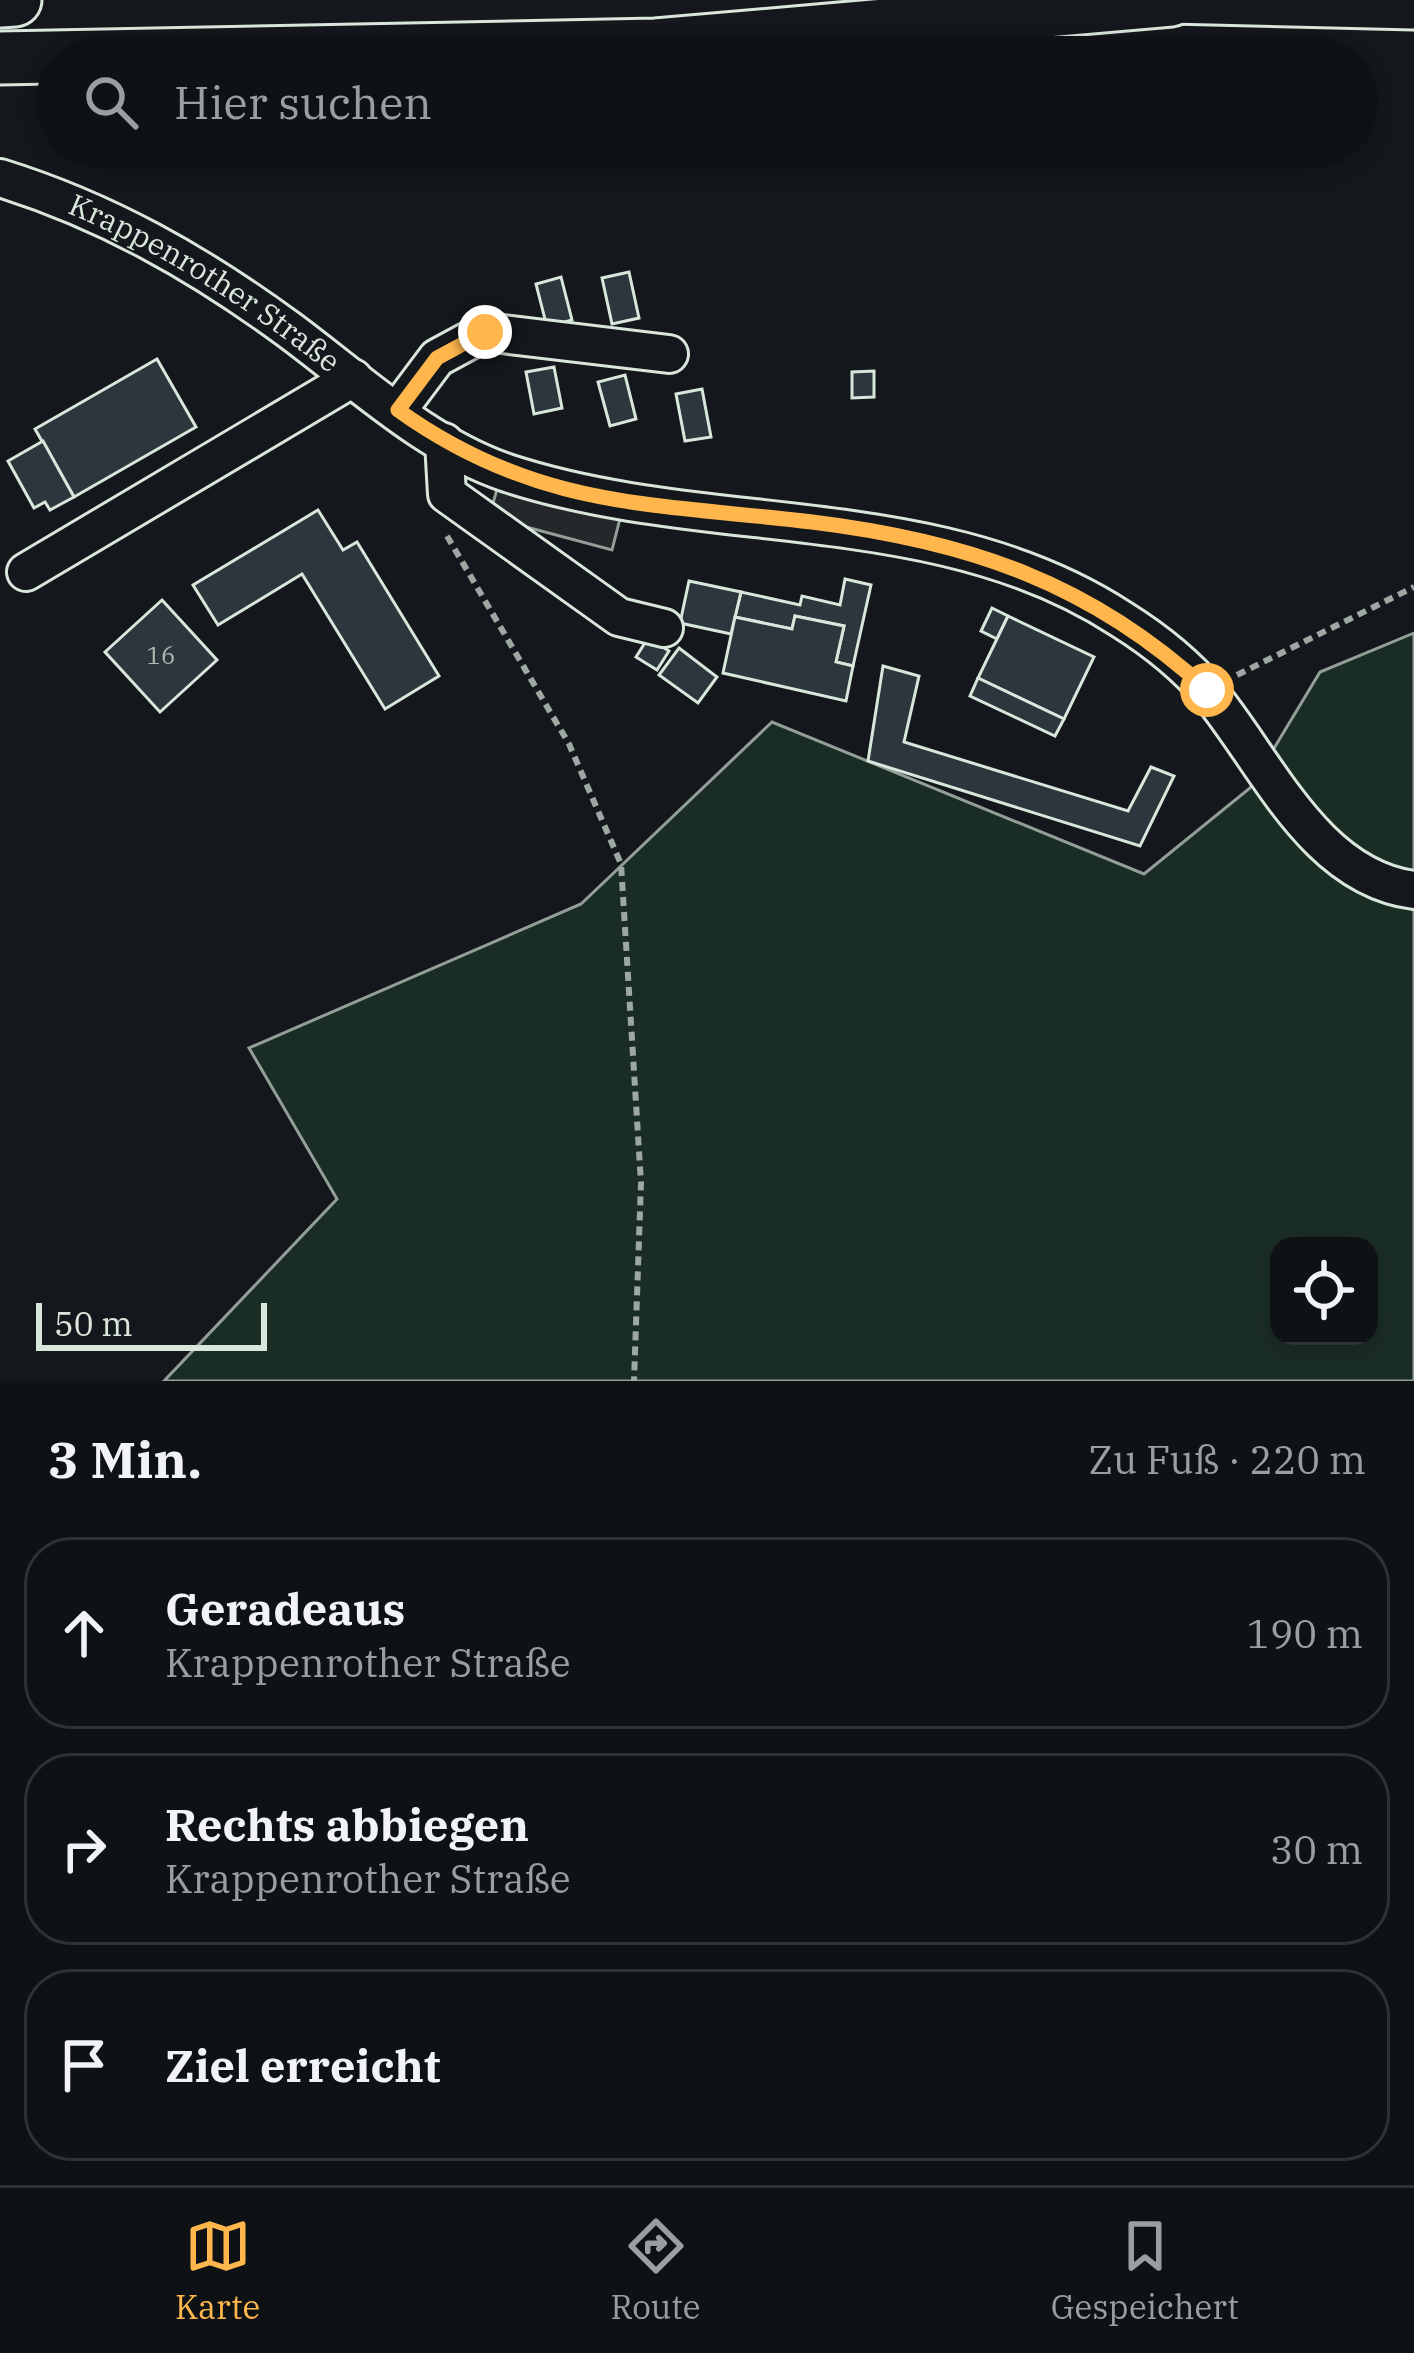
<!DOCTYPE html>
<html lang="de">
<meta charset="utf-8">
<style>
body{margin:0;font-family:"IBM Plex Serif",serif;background:#181b1e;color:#f1f3f6}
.controls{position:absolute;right:36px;bottom:36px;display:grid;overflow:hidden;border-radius:24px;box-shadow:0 6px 18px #0003}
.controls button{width:108px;height:108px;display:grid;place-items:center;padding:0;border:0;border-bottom:3px solid #2f3234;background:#0f1215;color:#f1f3f6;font:60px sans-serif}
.scale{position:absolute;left:36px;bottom:30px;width:231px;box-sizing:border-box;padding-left:12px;border:6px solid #d8e6dc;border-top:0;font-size:33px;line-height:42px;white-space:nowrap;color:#d8e6dc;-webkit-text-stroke:9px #14181c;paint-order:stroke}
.stop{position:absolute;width:36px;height:36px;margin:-27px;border:9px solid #ffb74d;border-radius:50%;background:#fff}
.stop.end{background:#ffb74d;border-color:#fff;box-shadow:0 3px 12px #0008}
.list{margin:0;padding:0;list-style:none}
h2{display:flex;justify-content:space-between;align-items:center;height:156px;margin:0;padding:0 48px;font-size:51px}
h2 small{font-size:39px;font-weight:400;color:#9b9ea0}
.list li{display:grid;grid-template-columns:78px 1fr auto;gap:36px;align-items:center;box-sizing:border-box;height:192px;margin:0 24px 24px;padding:0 24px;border:3px solid #2f3234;border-radius:48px}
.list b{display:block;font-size:45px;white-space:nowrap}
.list p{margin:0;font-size:39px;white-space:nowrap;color:#9b9ea0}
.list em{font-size:39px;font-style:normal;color:#9b9ea0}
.icon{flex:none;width:66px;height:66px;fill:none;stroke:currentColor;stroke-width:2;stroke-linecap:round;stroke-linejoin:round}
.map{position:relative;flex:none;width:1414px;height:1381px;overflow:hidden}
.search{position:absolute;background:#0f1215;box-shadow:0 6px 18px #0003;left:36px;right:36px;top:36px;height:132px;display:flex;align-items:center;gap:30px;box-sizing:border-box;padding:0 42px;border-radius:66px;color:#9b9ea0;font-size:45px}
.sheet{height:804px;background:#0f1215}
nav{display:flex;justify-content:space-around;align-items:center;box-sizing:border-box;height:168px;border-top:3px solid #2f3234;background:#0f1215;font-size:33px;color:#9b9ea0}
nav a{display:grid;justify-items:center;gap:6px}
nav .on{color:#ffb74d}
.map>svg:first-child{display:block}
.green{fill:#1a2d24;stroke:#939e99;stroke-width:3;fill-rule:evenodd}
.parking{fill:#24282b;stroke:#939e99;stroke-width:3}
.building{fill:#2c363c;stroke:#d8e6dc;stroke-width:3}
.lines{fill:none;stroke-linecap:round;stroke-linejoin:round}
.minor-casing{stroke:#d8e6dc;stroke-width:42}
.major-casing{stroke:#d8e6dc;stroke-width:51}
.highway-casing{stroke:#d8e6dc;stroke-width:57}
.path{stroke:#9da8a2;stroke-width:6;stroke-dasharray:9 6;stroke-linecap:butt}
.minor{stroke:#14181c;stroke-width:36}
.major{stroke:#14181c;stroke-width:45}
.highway{stroke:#14181c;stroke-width:51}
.route{stroke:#ffb74d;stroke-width:15}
.labels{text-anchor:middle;stroke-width:9;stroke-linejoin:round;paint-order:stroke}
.number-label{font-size:24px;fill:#adbab4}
.street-label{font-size:30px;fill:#d8e6dc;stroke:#14181c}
</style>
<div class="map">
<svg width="1414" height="1381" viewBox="0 0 1414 1381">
<rect width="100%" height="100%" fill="#14181c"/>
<path class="green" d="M1414,633V1381H164L337,1199L249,1048L581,904L772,722L1144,874L1250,788L1320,672ZM1279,1246H1369V1336H1279Z"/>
<polygon class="parking" points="502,472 624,503 612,550 489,517"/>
<g class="building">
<polygon points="629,272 639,318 612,324 602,278"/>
<polygon points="561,277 572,320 547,327 536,284"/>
<polygon points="157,359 196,427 74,497 35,429"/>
<polygon points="554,367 562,408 534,414 526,372"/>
<polygon points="874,371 874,397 852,398 852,372"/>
<polygon points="625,375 636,419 610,426 598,382"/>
<polygon points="702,389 711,437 685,441 676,394"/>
<polygon points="43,441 74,497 50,510 45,502 34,508 8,461"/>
<polygon points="318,510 343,550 357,542 439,676 385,709 302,574 218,625 193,585"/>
<polygon points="845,579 871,585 853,666 836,662 844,626 795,616 792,629 735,617 741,592 800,605 802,596 840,605"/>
<polygon points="689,581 741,592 731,634 680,623"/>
<polygon points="162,600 217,660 160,712 105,652"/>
<polygon points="992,608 1008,616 997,639 981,631"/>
<polygon points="795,616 844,626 836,662 853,666 846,701 723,673 735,617 792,629"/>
<polygon points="1008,616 1094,657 1064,719 978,678"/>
<polygon points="648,638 669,651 657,670 636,657"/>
<polygon points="679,648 717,677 698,703 659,675"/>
<polygon points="883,666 919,676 904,742 1128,811 1151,767 1174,776 1140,846 868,761"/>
<polygon points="978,678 1064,719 1055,736 970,696"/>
</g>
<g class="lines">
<g class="minor-casing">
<g id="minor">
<path id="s1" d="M0,178C106,211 198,263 288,329C356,379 426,446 507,473C708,539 937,499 1121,619C1153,639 1187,666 1211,695C1268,765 1315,877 1414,890"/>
<polyline points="398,410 437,358 485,332 669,354"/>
<polyline points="444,442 447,494 619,617 664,628"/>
<polyline points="26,572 353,378"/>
</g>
</g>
<g class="major-casing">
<polyline id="major" points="1171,0 1414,6"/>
</g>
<g class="highway-casing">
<g id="highway">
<polyline points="0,1 15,0"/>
<polyline points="0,58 656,45 1171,0"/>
</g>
</g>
<g class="path">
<polyline points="447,536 569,744 621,864 641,1183 634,1381"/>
<polyline points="1237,675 1414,587"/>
</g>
<use href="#minor" class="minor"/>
<use href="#major" class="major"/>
<use href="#highway" class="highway"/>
</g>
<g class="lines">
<path class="route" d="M485,332L437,358L398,410C536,509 652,503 812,522C968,541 1091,583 1207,690"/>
</g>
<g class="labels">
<g class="number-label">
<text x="161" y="664">16</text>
</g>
<g class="street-label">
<text dy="10" stroke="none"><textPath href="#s1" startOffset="231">Krappenrother Straße</textPath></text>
</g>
</g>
</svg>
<div class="controls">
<button><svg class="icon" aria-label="locate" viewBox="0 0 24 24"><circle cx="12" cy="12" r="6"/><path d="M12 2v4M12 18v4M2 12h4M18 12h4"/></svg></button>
</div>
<div class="scale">50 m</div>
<div class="stop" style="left:1207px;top:690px"></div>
<div class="stop end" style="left:485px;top:332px"></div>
<div class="search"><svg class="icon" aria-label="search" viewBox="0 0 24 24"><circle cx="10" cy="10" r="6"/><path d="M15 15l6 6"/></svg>Hier suchen</div>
</div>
<section class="sheet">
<h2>3 Min.<small>Zu Fuß · 220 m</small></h2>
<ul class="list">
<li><svg class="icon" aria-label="ahead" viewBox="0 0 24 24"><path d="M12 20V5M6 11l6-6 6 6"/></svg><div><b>Geradeaus</b><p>Krappenrother Straße</p></div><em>190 m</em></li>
<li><svg class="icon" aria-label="right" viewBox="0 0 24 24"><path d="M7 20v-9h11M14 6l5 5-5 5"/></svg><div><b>Rechts abbiegen</b><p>Krappenrother Straße</p></div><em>30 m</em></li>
<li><svg class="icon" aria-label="arrive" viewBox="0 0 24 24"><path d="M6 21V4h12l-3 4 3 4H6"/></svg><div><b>Ziel erreicht</b></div></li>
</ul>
</section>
<nav>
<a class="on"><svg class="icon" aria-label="map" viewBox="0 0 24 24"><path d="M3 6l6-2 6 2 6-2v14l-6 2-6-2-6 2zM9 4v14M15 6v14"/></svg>Karte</a>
<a><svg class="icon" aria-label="directions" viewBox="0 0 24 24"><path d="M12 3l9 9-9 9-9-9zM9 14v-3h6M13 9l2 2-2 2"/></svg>Route</a>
<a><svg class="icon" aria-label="saved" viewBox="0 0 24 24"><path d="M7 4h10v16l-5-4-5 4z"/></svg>Gespeichert</a>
</nav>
